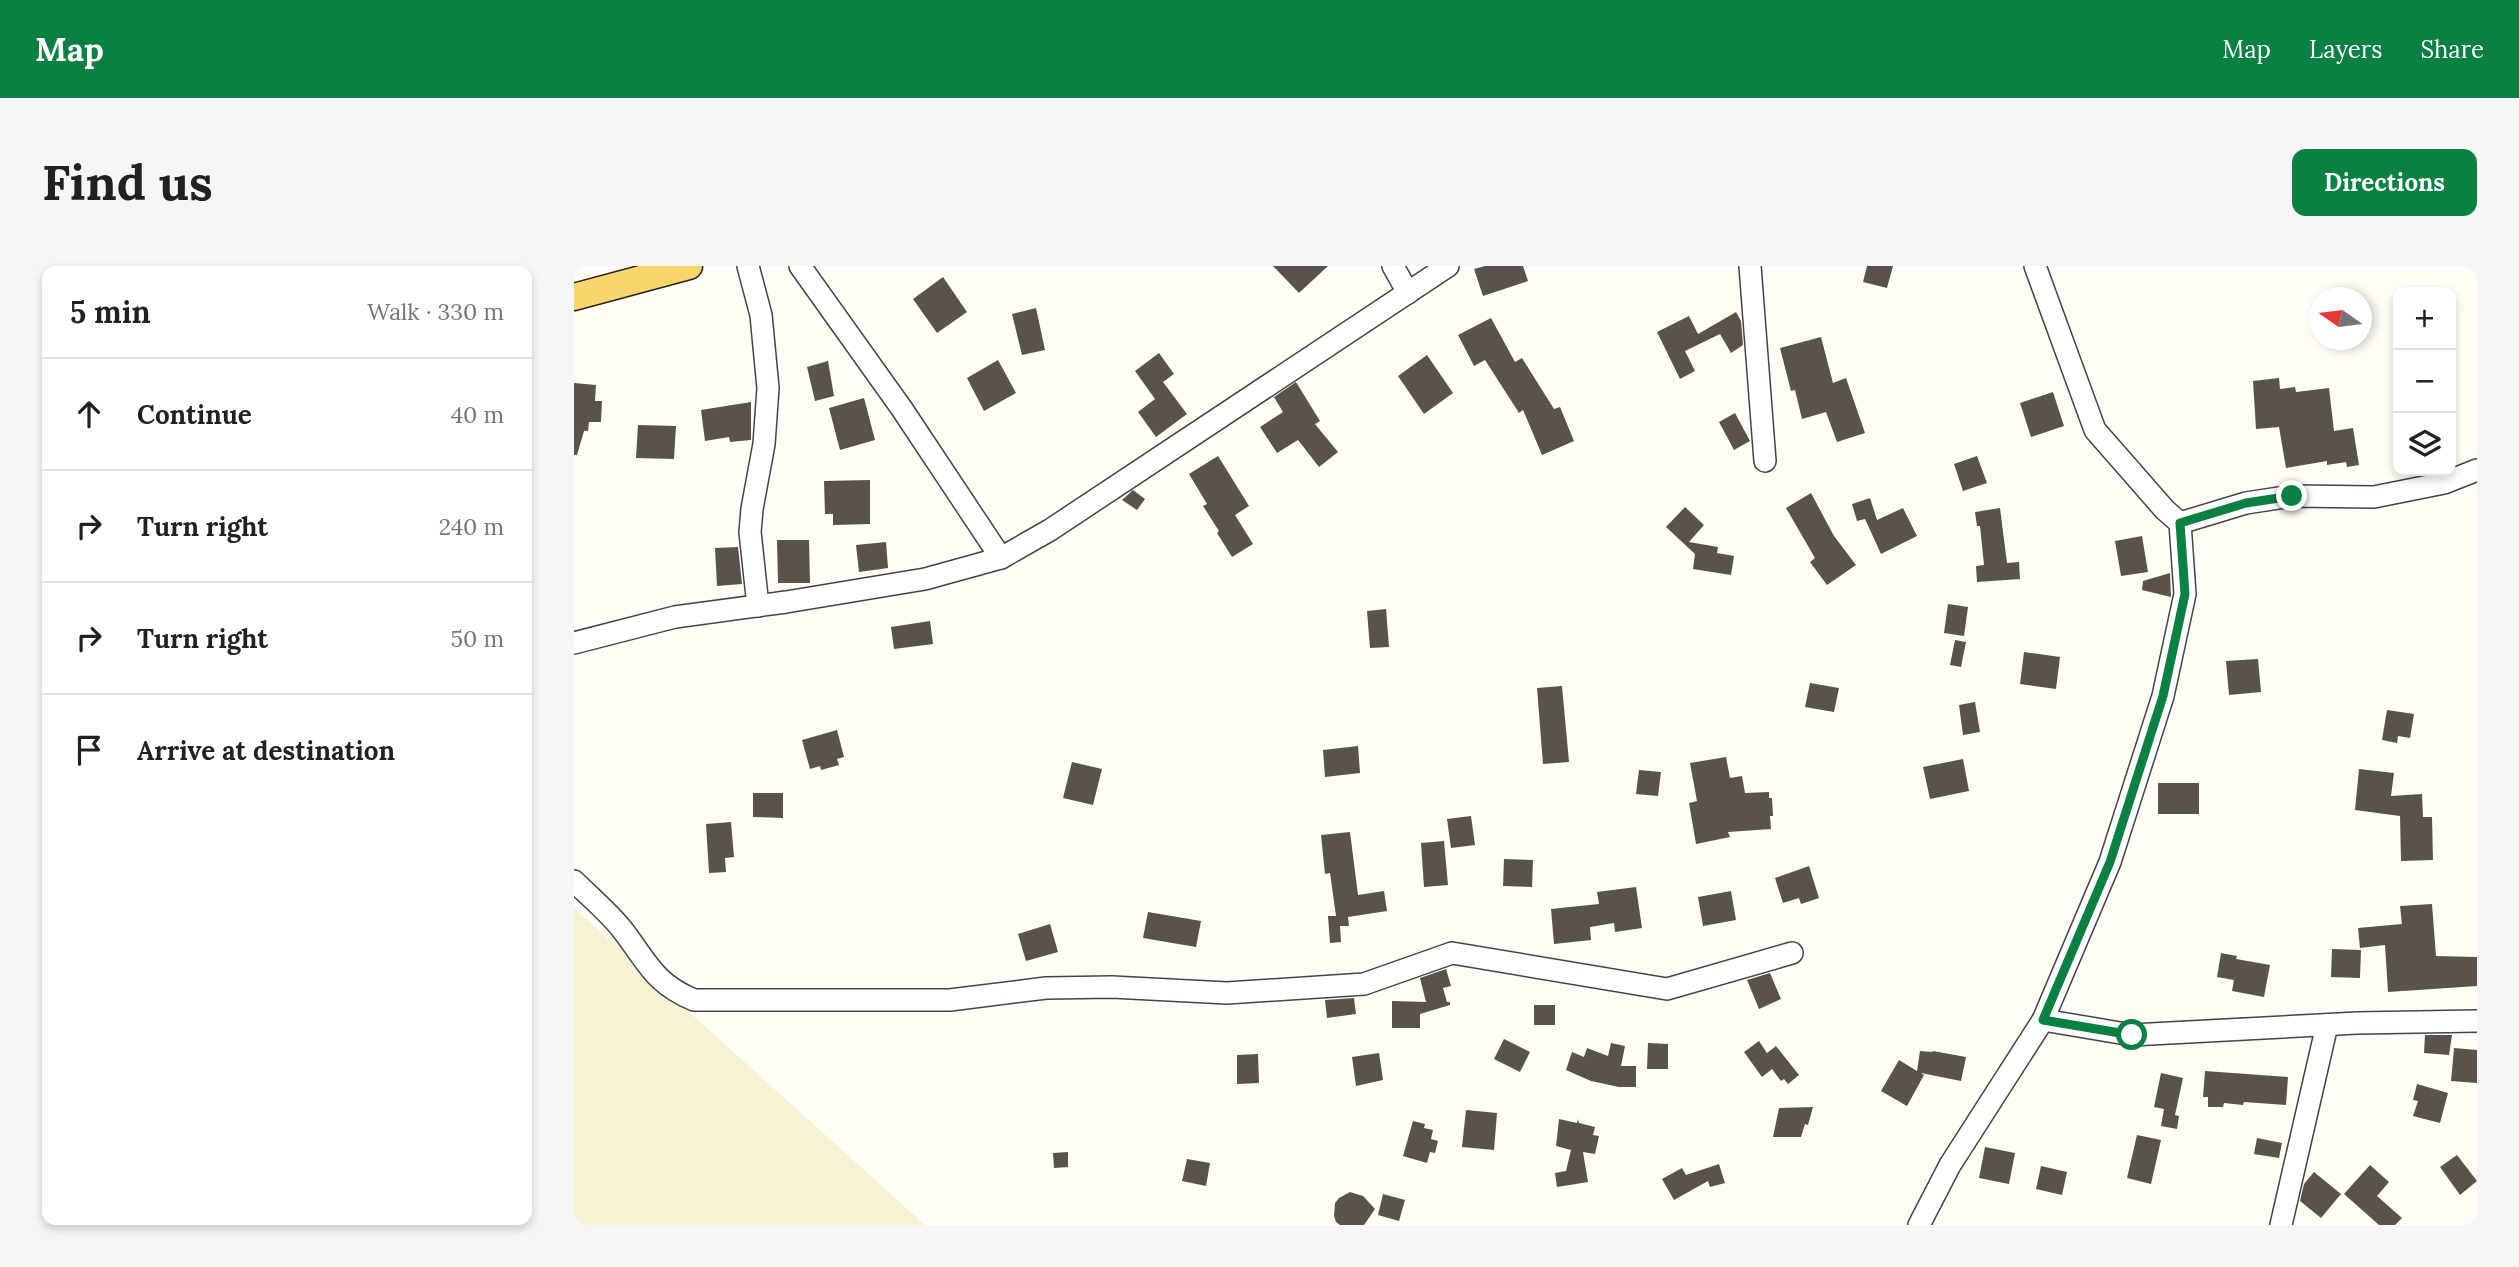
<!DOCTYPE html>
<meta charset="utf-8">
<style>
body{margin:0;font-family:Lora,serif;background:#f6f6f6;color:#202124}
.controls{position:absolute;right:21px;top:21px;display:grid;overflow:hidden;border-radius:14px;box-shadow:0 4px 10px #0003}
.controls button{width:63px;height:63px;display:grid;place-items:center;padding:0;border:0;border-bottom:2px solid #e0e0e0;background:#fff;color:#202124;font:35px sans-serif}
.compass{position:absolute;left:1735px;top:21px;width:63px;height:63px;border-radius:50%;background:#fff;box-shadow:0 4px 10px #0003;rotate:284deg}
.stop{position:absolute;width:21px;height:21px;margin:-16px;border:5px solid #0b8043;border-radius:50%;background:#fff}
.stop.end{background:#0b8043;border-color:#fff;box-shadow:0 2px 7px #0008}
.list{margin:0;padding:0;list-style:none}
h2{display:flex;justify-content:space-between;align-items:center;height:91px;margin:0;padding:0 28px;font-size:30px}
h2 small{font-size:23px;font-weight:400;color:#757577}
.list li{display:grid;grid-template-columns:46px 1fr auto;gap:21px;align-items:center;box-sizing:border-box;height:112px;padding:0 28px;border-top:2px solid #e0e0e0}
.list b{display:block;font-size:26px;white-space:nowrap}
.list em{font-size:23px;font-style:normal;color:#757577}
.icon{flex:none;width:38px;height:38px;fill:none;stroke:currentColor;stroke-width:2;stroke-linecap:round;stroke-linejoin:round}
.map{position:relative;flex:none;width:1903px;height:959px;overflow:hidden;border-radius:14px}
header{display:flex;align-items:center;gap:42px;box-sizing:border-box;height:98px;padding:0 35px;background:#0b8043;color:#fff}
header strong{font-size:33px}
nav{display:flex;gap:38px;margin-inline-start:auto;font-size:24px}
.intro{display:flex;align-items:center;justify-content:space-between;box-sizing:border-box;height:168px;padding:0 42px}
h1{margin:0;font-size:49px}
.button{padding:18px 32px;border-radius:14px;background:#0b8043;color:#fff;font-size:24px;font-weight:700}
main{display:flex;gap:42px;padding:0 42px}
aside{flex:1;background:#fff;border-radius:14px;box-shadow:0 4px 10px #0003}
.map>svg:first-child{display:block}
.farmland{fill:#f6f3d4}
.building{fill:#5a524d}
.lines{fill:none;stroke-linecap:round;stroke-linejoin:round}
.minor-casing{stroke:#444;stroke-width:24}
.major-casing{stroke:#222;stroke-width:29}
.minor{stroke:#fff;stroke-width:21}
.major{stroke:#f9d66b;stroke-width:26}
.route{stroke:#0b8043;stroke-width:9}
</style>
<header>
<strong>Map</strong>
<nav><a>Map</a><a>Layers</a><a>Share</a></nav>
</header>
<div class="intro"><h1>Find us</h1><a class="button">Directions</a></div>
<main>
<aside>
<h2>5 min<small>Walk · 330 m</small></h2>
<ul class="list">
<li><svg class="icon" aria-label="ahead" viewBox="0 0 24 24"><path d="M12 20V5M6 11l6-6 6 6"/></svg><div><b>Continue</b></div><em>40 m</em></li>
<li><svg class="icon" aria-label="right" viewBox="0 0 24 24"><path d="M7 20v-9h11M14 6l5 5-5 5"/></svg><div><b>Turn right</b></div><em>240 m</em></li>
<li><svg class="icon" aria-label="right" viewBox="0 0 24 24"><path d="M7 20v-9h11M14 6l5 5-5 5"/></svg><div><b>Turn right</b></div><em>50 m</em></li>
<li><svg class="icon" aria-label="arrive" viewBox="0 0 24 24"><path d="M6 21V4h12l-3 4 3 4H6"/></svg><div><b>Arrive at destination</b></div></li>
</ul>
</aside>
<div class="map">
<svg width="1903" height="959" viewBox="0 0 1903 959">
<rect width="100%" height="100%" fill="#fffdf5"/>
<polygon class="farmland" points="0,642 351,959 0,959"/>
<g class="building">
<polygon points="699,0 754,0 725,27"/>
<polygon points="911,0 949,0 954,15 909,30 900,3"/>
<polygon points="1293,0 1319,0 1313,22 1289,16"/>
<polygon points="369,11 393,46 363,67 339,33"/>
<polygon points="462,42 471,84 448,89 438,48"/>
<polygon points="1162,46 1167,55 1169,79 1157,87 1146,68 1111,85 1121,105 1106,113 1083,66 1115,50 1124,68"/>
<polygon points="917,52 941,96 948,92 980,143 986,141 1000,175 968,189 949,144 945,147 911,94 900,100 884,69"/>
<polygon points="1247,71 1259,117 1272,112 1291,167 1263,176 1252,146 1228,153 1221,124 1217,125 1206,82"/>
<polygon points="585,87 600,108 589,116 613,148 582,171 564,146 581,133 561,105"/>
<polygon points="853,89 879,127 850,148 824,110"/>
<polygon points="424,94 442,127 410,145 393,112"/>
<polygon points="254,95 260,130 241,135 233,101"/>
<polygon points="1705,112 1706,123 1721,121 1722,126 1755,122 1760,165 1779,162 1785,199 1773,201 1772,196 1753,199 1753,195 1712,202 1705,161 1682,163 1679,115"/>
<polygon points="722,116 746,155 741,158 764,186 745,201 724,174 703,187 686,161 709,146 700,131"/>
<polygon points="0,117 22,119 21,135 28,135 27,156 15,156 14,165 10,165 3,189 0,189"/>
<polygon points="1479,126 1490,160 1457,171 1446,137"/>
<polygon points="290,132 301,174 266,184 255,142"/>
<polygon points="177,136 177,174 156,176 155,171 131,175 127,144"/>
<polygon points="1161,147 1176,175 1160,184 1145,156"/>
<polygon points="64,159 102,160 100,193 62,192"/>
<polygon points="644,190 675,240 661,249 679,278 658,291 643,267 645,265 629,240 633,238 615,208"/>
<polygon points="1403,190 1413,217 1389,225 1380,198"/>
<polygon points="296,214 296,258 259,259 259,248 251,248 250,215"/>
<polygon points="559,224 571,233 563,244 548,234"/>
<polygon points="1237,227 1260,270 1282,299 1253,319 1236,296 1241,292 1212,242"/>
<polygon points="1296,232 1303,254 1329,242 1343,270 1307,288 1291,253 1283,255 1278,238"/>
<polygon points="1111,241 1130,259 1115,276 1144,281 1143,287 1160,290 1157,309 1119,303 1121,288 1092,261"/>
<polygon points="1426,242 1433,297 1445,296 1446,313 1403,316 1402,300 1410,299 1406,260 1403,260 1401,246"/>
<polygon points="1568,270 1574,306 1547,310 1541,275"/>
<polygon points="203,274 235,274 236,317 204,317"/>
<polygon points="312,276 314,302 285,306 282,279"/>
<polygon points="164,281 168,318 143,320 141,282"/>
<polygon points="1596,307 1597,331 1568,324 1569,315"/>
<polygon points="1374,338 1394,341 1390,370 1370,367"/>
<polygon points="812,343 815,381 796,382 793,345"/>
<polygon points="356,355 359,378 320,383 317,361"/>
<polygon points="1381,374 1392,376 1387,401 1376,399"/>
<polygon points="1450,386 1486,391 1482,423 1446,418"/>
<polygon points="1684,393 1687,426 1655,429 1652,395"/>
<polygon points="1236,417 1265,422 1260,446 1231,441"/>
<polygon points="988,420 995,496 969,498 963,422"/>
<polygon points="1401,436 1406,466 1389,469 1385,439"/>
<polygon points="1813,444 1840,448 1836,472 1824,470 1823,477 1808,474"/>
<polygon points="263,464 270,491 263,493 265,499 247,504 246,500 236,503 228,474"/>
<polygon points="784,480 786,507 751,511 749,484"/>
<polygon points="1152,491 1156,512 1168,510 1171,527 1195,526 1195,532 1198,532 1199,550 1196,550 1197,563 1154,566 1156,571 1122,578 1115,537 1123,535 1116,497"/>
<polygon points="1389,493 1395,525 1356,533 1349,501"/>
<polygon points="498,496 528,503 519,539 489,532"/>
<polygon points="1785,503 1820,507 1817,530 1848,528 1849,551 1858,551 1859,594 1827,595 1826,550 1781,544"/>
<polygon points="1065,504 1087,506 1084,530 1062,528"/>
<rect x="1584" y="517" width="41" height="31"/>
<polygon points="179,527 209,527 209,552 179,551"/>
<polygon points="897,550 901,579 877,582 873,553"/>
<polygon points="157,556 160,591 151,592 152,606 135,607 132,558"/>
<polygon points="776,566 784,629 810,625 813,645 774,651 775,660 766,660 767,676 756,677 754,650 762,650 756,607 751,608 747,569"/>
<polygon points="870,575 874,619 850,621 847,577"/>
<polygon points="930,593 959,594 958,621 929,620"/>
<polygon points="1235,600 1245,632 1227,638 1225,632 1209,637 1201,612"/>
<polygon points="1062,621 1068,662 1041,666 1040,657 1016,661 1017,674 980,678 977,643 1025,638 1023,626"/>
<polygon points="1157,625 1162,654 1129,660 1124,631"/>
<polygon points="1858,638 1862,690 1903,691 1903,720 1814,726 1811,679 1786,682 1784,662 1828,658 1826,640"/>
<polygon points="574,646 627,655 622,681 569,672"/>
<polygon points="476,658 484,686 452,695 444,668"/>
<polygon points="1758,683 1787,684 1786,712 1757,711"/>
<polygon points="1647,687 1663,690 1662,693 1696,699 1690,731 1658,725 1660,714 1643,711"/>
<polygon points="872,703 877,720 869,722 873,736 876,736 876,739 846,748 846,762 818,762 818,735 852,736 846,712"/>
<polygon points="1196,707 1207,733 1185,743 1173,714"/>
<polygon points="780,732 782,748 753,752 751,734"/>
<rect x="960" y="739" width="21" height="20"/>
<polygon points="1851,769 1878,769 1875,789 1850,787"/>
<polygon points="930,773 956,786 946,806 920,793"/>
<polygon points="1185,775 1193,787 1202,780 1225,809 1214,818 1210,813 1207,815 1198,803 1188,811 1170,786"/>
<polygon points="1037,777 1051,780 1047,800 1062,800 1062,821 1045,821 1017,815 992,804 998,786 1010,791 1013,782 1034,790"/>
<polygon points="1074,777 1094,778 1094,803 1073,803"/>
<polygon points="1880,782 1903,784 1903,817 1877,815"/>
<polygon points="1346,785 1358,786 1359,785 1392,791 1387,815 1347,807 1350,809 1333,840 1307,825 1325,794 1343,805"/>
<polygon points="805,787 809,814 782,820 778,791"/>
<polygon points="684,788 685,817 663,818 663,789"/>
<polygon points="1631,805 1714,811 1712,839 1670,836 1669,839 1650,837 1649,841 1634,841 1634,831 1629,831"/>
<polygon points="1587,807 1609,812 1601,849 1605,850 1603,863 1587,860 1590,843 1580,841"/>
<polygon points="1843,818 1874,827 1866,857 1839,850 1844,835 1839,834"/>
<polygon points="1239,841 1234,859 1231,858 1227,871 1199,871 1205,842"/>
<polygon points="892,844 923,847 920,884 888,881"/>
<polygon points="985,853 1003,857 1004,853 1005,857 1021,861 1019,869 1025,870 1021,888 1009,886 1014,916 983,921 981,907 992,905 997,884 982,880"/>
<polygon points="839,855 851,858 850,862 859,864 857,873 864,875 861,887 856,886 853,897 829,890"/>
<polygon points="1563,869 1587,874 1577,918 1553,912"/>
<polygon points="1683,872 1708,877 1705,892 1680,888"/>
<polygon points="1411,881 1441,887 1435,918 1405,912"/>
<polygon points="494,886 494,901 480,902 479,887"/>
<polygon points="1883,889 1903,915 1886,929 1866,901"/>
<polygon points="613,893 636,897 632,920 608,915"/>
<polygon points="1145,898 1151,917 1136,921 1134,915 1100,934 1088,913 1108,902 1112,909"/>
<polygon points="1796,899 1815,916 1803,930 1828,952 1821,959 1805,959 1770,928"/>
<polygon points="1467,900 1493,906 1488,929 1462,923"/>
<polygon points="1740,906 1767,928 1747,952 1726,935 1730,918"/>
<polygon points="776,926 789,930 801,943 790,959 766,959 762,956 760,950 761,937 765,932"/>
<polygon points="809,928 831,934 825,955 804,949"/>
</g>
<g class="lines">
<g class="minor-casing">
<g id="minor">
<polyline points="174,0 187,49 194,122 190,178 178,243 176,266 184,340"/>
<polyline points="226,0 328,143 427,292"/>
<polyline points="819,0 834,27"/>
<polyline points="1176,0 1191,195"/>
<polyline points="1606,257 1672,237 1718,230 1800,231 1870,217 1903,204"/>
<polyline points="0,377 101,351 212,336 351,313 427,292 476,264 874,0"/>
<path d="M0,615C15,630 33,645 47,662C73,695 79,717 120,734H376L472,722L538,721L653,727L790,718L878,687L1093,723L1218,687"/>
<polyline points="1469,754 1558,769 1783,757 1903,755"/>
<polyline points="1345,959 1376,899 1469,754 1536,596 1589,430 1611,328 1606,257 1591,244 1521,164 1461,0"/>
<polyline points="1707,959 1753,759"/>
</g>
</g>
<g class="major-casing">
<polyline id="major" points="0,31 115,0"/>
</g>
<use href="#minor" class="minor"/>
<use href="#major" class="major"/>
</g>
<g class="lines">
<polyline class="route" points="1558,769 1469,754 1536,596 1589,430 1611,328 1606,257 1672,237 1718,230"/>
</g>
</svg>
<div class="controls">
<button>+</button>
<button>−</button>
<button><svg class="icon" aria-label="layers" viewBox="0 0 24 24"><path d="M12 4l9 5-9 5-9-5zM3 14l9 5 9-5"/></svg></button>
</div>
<svg class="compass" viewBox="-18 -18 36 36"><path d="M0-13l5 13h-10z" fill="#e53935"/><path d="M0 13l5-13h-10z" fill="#757577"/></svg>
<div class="stop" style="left:1558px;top:769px"></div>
<div class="stop end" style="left:1718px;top:230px"></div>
</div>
</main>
